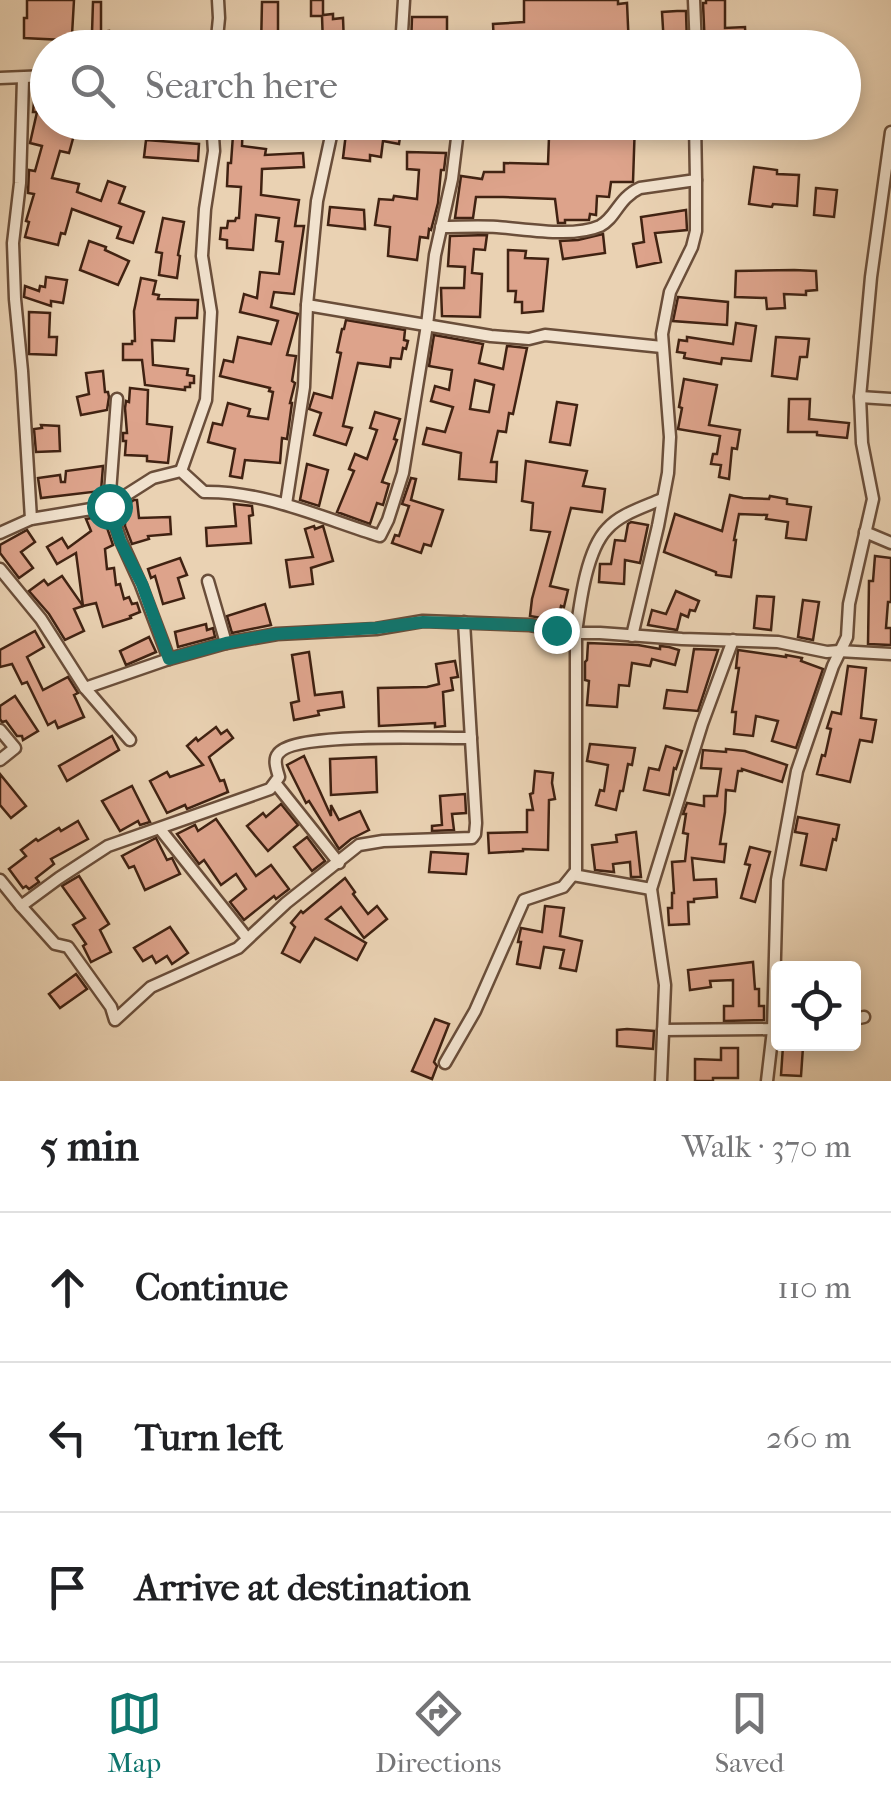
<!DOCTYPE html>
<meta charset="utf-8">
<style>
body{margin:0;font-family:"IM FELL French Canon",serif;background:#f6f6f6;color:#202124}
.controls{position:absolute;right:30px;bottom:30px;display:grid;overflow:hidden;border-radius:10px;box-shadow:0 5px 15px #0003}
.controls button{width:90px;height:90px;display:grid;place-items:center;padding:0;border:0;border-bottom:2px solid #e0e0e0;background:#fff;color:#202124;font:50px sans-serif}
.stop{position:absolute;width:30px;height:30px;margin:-22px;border:8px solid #0f766e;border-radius:50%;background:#fff}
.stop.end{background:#0f766e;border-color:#fff;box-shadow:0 2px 10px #0008}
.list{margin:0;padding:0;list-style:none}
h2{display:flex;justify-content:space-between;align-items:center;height:130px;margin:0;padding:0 40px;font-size:42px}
h2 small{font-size:32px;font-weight:400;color:#757577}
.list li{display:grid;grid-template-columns:65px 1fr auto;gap:30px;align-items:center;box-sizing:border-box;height:150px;padding:0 40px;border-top:2px solid #e0e0e0}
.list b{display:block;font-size:38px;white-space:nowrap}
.list em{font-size:32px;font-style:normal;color:#757577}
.icon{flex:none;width:55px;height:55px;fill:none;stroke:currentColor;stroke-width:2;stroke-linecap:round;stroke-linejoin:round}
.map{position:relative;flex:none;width:891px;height:1081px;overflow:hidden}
.search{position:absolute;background:#fff;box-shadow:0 5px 15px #0003;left:30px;right:30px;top:30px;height:110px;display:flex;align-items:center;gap:25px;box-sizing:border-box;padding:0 35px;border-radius:55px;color:#757577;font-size:38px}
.sheet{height:580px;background:#fff}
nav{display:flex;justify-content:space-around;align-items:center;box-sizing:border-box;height:140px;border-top:2px solid #e0e0e0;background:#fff;font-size:28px;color:#757577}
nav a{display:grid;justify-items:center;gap:5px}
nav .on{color:#0f766e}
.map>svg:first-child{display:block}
.building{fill:#dda38b;stroke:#402212;stroke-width:2.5;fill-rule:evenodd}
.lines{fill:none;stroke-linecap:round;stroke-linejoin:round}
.minor-casing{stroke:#6a4e3a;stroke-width:15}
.minor{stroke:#f1e2ce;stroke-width:10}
.route{stroke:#0f766e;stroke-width:12}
</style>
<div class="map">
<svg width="891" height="1081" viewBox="0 0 891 1081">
<rect width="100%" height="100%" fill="#ead2b3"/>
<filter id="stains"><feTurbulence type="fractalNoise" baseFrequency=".002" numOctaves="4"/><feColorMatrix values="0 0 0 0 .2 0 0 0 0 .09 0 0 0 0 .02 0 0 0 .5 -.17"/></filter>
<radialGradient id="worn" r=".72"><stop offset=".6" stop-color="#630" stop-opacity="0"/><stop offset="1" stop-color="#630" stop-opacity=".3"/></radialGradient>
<g class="building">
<polygon points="27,0 74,0 72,35 92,33 93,2 101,2 101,32 109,31 110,47 85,48 84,41 24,38 24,18 27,18"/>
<polygon points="311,0 323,0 323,15 333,14 333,19 343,18 344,44 339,44 339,48 326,48 326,44 323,44 322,16 311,16"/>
<polygon points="524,0 618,0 618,4 627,3 629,48 538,48 538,42 518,43 518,48 500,48 500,44 494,44 493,24 524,22"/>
<polygon points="706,0 725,0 725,28 745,27 746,48 705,48 703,3 706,3"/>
<polygon points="262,2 278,2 278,48 261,48"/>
<polygon points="677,11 686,11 687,44 664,45 662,12"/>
<polygon points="412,17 447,17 447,45 411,46"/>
<polygon points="35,92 48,93 48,122 67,122 64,133 74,135 69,153 60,151 52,178 79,184 77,192 101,201 108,181 125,187 119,203 144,212 133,243 117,238 121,227 72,209 65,234 61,233 58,245 25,237 29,222 26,221 34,194 28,193 29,170 35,171 42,146 30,143 37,112 33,112"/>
<polygon points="224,122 243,122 242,146 266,149 265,155 303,153 304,167 262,169 261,195 299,200 295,226 304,226 294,294 274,292 271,307 298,314 287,355 296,356 292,381 295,383 290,403 292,403 287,439 282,438 280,463 245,460 242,478 230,476 235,449 208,442 213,423 222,425 228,403 250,409 248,416 268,419 273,392 269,391 270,388 220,376 224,360 233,362 238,337 271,344 278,321 240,312 244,294 257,298 260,272 279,274 283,242 276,241 279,218 256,215 253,250 227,248 227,240 220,239 221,228 227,228 228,221 235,221 236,218 239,218 241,187 227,186 228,163 231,163 233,135 224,135"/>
<polygon points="369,122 414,122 412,131 401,130 399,144 383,141 381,157 370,155 370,161 343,158 347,125 368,128"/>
<polygon points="612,122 635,122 633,182 611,182 609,197 597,196 596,215 590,214 589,220 565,220 565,223 558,223 555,199 503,197 476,197 473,218 455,218 461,176 482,179 484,172 504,172 504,163 548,164 549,137 551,137 551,132 561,132 561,137 576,138 576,126 611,125"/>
<polygon points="146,140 199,144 198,161 144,157"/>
<polygon points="407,152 446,153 444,170 441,170 438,203 431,230 429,229 428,238 420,237 417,260 388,256 390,227 375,225 379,199 393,200 394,196 417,199 419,170 407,169"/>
<polygon points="754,167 777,170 777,174 799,175 797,206 773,204 772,207 749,204"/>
<polygon points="816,188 837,190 834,217 814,215"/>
<polygon points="330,207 364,210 365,229 328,225"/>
<polygon points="686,210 687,230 655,233 661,262 637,267 633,244 644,242 641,217"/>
<polygon points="163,218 184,222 178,255 180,256 177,278 159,275 162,253 156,252"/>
<polygon points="603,234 605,253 563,259 560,241 578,240"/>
<polygon points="487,235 485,250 474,249 472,273 482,274 480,317 442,316 441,288 464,288 465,267 448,266 450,236"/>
<polygon points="89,241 106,247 105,250 129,261 118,285 80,270"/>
<polygon points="508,250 526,251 525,258 548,259 543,311 522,313 522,302 515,302 516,291 508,291"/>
<polygon points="794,270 816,271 817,290 806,291 806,295 784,294 785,308 767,309 766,298 735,297 736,271"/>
<polygon points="46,277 67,280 63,303 51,301 51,306 24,297 25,286 39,291 40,286 45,287"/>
<polygon points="141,278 156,281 153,294 159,295 158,299 198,300 197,318 176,318 174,341 152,340 153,365 188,369 187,375 194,376 194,383 190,383 190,387 185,387 185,390 145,385 142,360 123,360 123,344 132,344 132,341 135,341 134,311"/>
<polygon points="678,297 728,302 727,325 673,321"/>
<polygon points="29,312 50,313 49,337 57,337 56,355 29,354"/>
<polygon points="346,320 405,330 404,340 408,341 406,349 403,348 401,359 391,358 390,367 358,363 343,426 352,428 346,445 314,435 321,413 309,409 314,393 332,398 341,353 337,352 342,329 344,329"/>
<polygon points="736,323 756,326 751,361 722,358 721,364 684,358 685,353 677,352 679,340 687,341 687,337 733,344"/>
<path d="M434,335L483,344L479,363L503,369L507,346L527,348L513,414L509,413L506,432L498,431L491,462H497L496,482L459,479L461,453L423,444L427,428L445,432L453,407L431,401L435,386L449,390L452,370L429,366ZM475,380L494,385L489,412L470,409Z"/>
<polygon points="776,337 809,339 807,357 800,357 797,379 772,376"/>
<polygon points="103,371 105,392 108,392 109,397 107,410 81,415 77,397 89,394 86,373"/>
<polygon points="684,379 717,385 709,425 740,430 737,449 732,448 729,479 719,477 721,465 711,464 713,454 717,454 720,436 678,429 682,408 679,407"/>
<polygon points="130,388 148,390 147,424 172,427 168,463 147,461 147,456 125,455 126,441 123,441 123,433 127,433 125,408 126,401 129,402"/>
<polygon points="789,399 810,399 809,419 849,423 847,438 817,435 817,432 788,432"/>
<polygon points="557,402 577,405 570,445 550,442"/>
<polygon points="375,412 400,419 394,439 397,440 382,482 389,484 383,505 377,503 370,524 337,512 354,471 349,469 355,454 367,459 377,430 370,428"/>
<polygon points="41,425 59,426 60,451 36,452 34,429 42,428"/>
<polygon points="526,461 587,471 583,486 605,489 602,512 571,508 550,586 568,590 564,607 561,606 558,621 530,616 532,599 550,532 531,530 533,503 522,501"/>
<polygon points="307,464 328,470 319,506 300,500"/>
<polygon points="103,466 101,491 41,498 38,478 60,475 61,482 65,482 66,471"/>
<polygon points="411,478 416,479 411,500 443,510 431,546 424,544 421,553 392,543 395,535 399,536 409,506 402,504"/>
<polygon points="730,495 743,498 769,499 770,496 787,499 787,504 811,507 806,540 786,538 788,522 766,519 767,515 739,514 734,540 736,540 731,577 716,575 716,572 664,552 675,514 722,531"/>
<polygon points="134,500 137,500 139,518 170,517 171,534 148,536 149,539 132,544 125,526 125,506"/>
<polygon points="234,504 252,506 253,515 249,516 251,543 207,546 206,528 236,526"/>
<polygon points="103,516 113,545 105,549 107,569 114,568 116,585 120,584 124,599 129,597 132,604 137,603 140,612 130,616 131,618 103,627 96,603 83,606 76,553 57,564 47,547 62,538 68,548 91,531 86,519"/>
<polygon points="631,522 648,525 640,563 625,560 624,584 599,582 600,564 611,564 615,540 625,541 628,524"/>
<polygon points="314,526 315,529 323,526 333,561 311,568 313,584 290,587 286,560 313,557 305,529"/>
<polygon points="27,530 35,542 21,552 33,568 19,578 0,553 0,545"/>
<polygon points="875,556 891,558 891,602 888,602 886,628 891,628 891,645 868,644 869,581 873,581"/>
<polygon points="180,558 187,575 178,578 184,598 163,604 155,576 151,578 148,569"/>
<polygon points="62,576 83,606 74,609 84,631 65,640 49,614 29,591 44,580 48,585"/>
<polygon points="676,591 699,601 695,611 690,610 688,617 681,614 677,630 648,625 652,610 666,614"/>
<polygon points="757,596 774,597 771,630 754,628"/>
<polygon points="803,600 819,602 813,640 798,637"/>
<polygon points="265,604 271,625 232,633 227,616"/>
<polygon points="206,624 207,630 213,628 215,637 178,647 175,632"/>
<polygon points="35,631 44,647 27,657 43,690 68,677 78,693 74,695 84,717 58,728 55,721 48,725 27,682 22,684 12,664 0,667 0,650"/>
<polygon points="149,637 156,652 126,665 120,651"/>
<polygon points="588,643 638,645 660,649 660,646 669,647 679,650 675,665 652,659 650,666 632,663 629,686 619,685 617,707 587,705 589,681 585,680 585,662 587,660"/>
<polygon points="694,649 718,650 698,711 664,708 667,690 687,692"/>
<polygon points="738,650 786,657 786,655 802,658 801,661 823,669 796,748 772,741 778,721 756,716 753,736 734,734 736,712 732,712 739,668 736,668"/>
<polygon points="309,652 315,695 342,692 344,707 318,711 319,715 294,720 291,703 299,701 292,655"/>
<polygon points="455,661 458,677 451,678 453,690 443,692 445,726 435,727 435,723 379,726 378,688 427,687 439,684 436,664"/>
<polygon points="848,666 866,668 861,718 876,720 872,742 860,740 850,782 817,774 822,755 825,756 831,729 827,728 832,712 841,714"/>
<polygon points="15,696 38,731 23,740 22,736 17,736 6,721 2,722 0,719 0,706"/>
<polygon points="216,727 221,734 227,730 233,738 209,757 220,781 224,780 228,792 187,809 185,805 167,813 150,781 167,772 170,777 203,765 187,746 196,738 198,741"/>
<polygon points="112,736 119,750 67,781 59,766"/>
<polygon points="590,744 635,748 632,765 628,764 623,791 620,791 616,810 596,805 600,790 604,791 608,765 587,761"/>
<polygon points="666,746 682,751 676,769 674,768 669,795 644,790 649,768 659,770"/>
<polygon points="726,749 745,751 787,765 782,782 742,769 742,771 738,771 735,791 726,790 725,812 720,844 726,844 724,862 692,858 694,880 716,879 717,897 694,899 694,902 688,902 689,924 669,925 668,908 672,908 672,893 674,893 672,862 685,861 688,834 683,833 686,814 683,814 687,803 704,806 704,796 717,796 721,769 701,768 703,750 726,752"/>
<polygon points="304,756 331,816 331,805 339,820 360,811 369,830 351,839 339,849 309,801 306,803 287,765"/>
<polygon points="376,757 377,792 331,795 330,759"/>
<polygon points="535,771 553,773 552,783 555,799 549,800 548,850 523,849 523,851 489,853 488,833 527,832 527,810 533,810 530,794 533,793"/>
<polygon points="0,774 26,806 11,818 0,805"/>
<polygon points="132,786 150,822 140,825 138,821 120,831 102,801"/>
<polygon points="465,794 466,813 452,814 454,830 432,831 432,826 442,825 440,796"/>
<polygon points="281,804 298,825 268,851 247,826 263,813 266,817"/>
<polygon points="798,817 839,825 836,840 833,839 826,870 801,865 807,834 795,832"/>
<polygon points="216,819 256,876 271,865 289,889 276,899 274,896 244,920 230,902 246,889 236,874 221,885 204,860 199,864 177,834 195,825 198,831"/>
<polygon points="78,821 88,839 51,859 54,864 36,878 39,882 29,889 26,886 23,888 9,869 26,856 21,850 36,839 38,841 59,828 61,831"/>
<polygon points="636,832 641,877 631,877 630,862 613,864 614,872 595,870 592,845 617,842 616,835"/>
<polygon points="307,837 325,861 312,871 294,847"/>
<polygon points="156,838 167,860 172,858 180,874 145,890 134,866 129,868 122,856"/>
<polygon points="750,847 770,852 755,902 741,898 750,865 745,864"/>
<polygon points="431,852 468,854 466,874 429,872"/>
<polygon points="79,876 109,924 100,930 111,952 91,962 83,946 86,944 73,925 85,918 62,886"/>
<polygon points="345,878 355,892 353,894 368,914 377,906 387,919 364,938 341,907 326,919 366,943 357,960 315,938 300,962 282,953 295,927 291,923 301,911 303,913"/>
<polygon points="545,906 564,908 560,936 582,941 576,971 560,968 564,950 544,947 540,968 517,964 521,942 518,942 521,928 542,932"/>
<polygon points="170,927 188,953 172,964 167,956 156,963 152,956 143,961 134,948"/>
<polygon points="753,962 755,989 759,989 759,1006 764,1006 764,1020 724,1021 724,1006 733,1006 733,980 710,981 711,987 690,990 688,970"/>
<polygon points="76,974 87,989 60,1008 49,994"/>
<polygon points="435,1019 449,1024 434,1062 437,1066 432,1079 412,1071"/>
<polygon points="627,1029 654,1031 653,1049 617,1046 617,1030"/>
<polygon points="783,1046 803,1047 801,1076 781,1075"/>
<polygon points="721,1048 738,1048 738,1078 713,1078 713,1081 695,1081 695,1059 721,1060"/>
</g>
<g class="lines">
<g class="minor-casing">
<g id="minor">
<polyline points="694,0 696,48"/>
<polyline points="216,48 219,18 218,0"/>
<polyline points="401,48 404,0"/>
<polyline points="0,78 48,76"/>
<polyline points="23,79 20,183 13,243 15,299 22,371 31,519"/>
<path d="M441,227C460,227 479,226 497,227C526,229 573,238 600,226C616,218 618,198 640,188L696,180L695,122"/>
<polyline points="307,305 491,336 529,339 545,335 662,347"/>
<polyline points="860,397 891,399"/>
<polyline points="117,399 109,506 121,541 141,585 169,659"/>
<polyline points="181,471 206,400 211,312 202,256 205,209 214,151 212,122"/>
<polyline points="286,504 304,387 307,305 317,201 334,122"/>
<polyline points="865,532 891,543"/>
<path d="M0,533L31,519L109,506L153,478L181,471L204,492C265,491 322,518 380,536L388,520L403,473L427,325L435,255L452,179L459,122"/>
<polyline points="0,569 41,619 85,688 130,740"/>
<polyline points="208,581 226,643"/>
<polyline points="632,636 658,526 668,473 670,437 662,334 670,292 692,247 696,231 696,180"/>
<polyline points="85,688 169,659 226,643 277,634 376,629 423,621 530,625 576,633 600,633 682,639 778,642 827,652 839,651 891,654"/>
<polyline points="0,730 15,748 0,760"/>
<polyline points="276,784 339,863"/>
<polyline points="160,829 247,938"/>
<polyline points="573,875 651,889"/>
<path d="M0,880L21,906L59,878L108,846L270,789L279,777C277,770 273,760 278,754C293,731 440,739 471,738"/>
<polyline points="21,906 55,944 68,947 111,1007 115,1020 151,987 238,948 286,903 359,845 383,841 472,838 475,834 476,823 464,622"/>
<polyline points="854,1019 864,1017"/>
<polyline points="663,1030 777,1029"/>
<path d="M445,1063L475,1011L524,900L563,887L576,871V633C580,604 586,551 607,529C620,514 644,507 662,499"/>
<polyline points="661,1081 665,985 651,889 702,724 733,640"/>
<polyline points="767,1081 773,1030 777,880 797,771 833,666 847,637 849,604 873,499 862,443 860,397 871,277 891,132"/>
</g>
</g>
<use href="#minor" class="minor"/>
</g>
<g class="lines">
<polyline class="route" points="109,506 120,541 142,584 169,659 226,643 276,634 376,628 423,622 530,625 556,630"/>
</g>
<rect width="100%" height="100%" filter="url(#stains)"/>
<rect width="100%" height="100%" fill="url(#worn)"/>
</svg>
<div class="controls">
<button><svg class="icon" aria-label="locate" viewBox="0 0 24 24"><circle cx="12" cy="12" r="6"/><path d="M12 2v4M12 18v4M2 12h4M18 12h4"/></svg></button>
</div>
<div class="stop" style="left:109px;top:506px"></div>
<div class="stop end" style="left:556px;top:630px"></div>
<div class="search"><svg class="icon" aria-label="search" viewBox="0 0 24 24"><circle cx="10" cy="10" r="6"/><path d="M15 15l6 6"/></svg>Search here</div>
</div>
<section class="sheet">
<h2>5 min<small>Walk · 370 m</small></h2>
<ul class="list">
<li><svg class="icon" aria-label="ahead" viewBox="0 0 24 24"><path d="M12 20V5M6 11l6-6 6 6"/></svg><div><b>Continue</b></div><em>110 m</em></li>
<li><svg class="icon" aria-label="left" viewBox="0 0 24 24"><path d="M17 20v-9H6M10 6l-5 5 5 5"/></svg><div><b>Turn left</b></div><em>260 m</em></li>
<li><svg class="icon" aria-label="arrive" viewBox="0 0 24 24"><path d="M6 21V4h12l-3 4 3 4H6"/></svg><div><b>Arrive at destination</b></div></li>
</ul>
</section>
<nav>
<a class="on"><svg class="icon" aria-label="map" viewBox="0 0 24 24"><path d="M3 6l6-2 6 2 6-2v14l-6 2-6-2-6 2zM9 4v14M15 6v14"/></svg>Map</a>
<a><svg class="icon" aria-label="directions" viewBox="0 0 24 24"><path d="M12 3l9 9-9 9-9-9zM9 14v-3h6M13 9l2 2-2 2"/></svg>Directions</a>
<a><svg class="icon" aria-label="saved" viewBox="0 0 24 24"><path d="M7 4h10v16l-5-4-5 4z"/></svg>Saved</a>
</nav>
